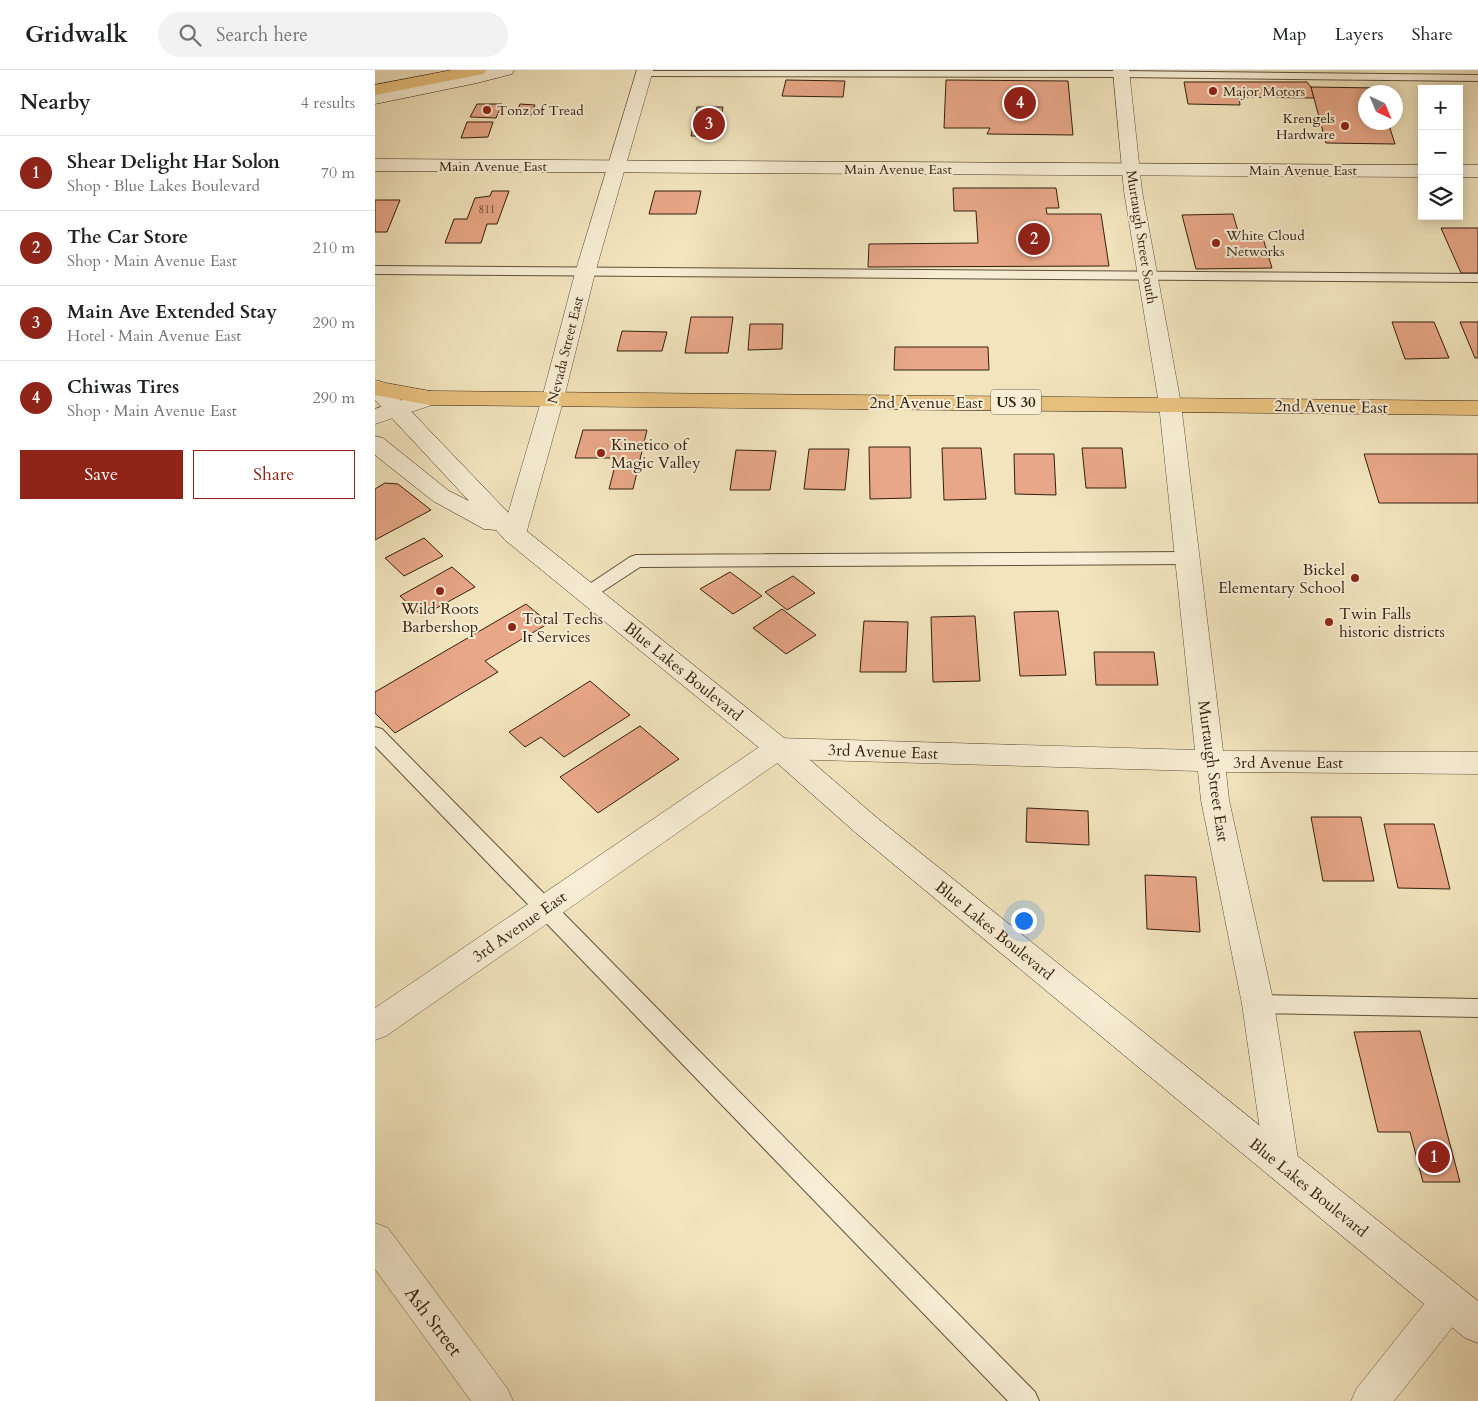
<!DOCTYPE html>
<meta charset="utf-8">
<style>
body{margin:0;font-family:Cardo,serif;background:#f2f2f2;color:#202124}
.controls{position:absolute;right:15px;top:15px;display:grid;overflow:hidden;border-radius:0px;box-shadow:0 2px 12px #0003}
.controls button{width:45px;height:45px;display:grid;place-items:center;padding:0;border:0;border-bottom:1px solid #e0e0e0;background:#fff;color:#202124;font:25px sans-serif}
.compass{position:absolute;left:983px;top:15px;width:45px;height:45px;border-radius:50%;background:#fff;box-shadow:0 2px 12px #0003;rotate:136deg}
.you{position:absolute;left:648px;top:850px;width:18px;height:18px;margin:-12px;border:4px solid #fff;border-radius:50%;background:#1a73e8;box-shadow:0 0 0 8px #1a73e833}
.badge{display:grid;place-items:center;width:32px;height:32px;border-radius:50%;background:#8f2418;color:#fff;font-size:16px;font-weight:700}
.pin{position:absolute;translate:-50% -50%;border:2px solid #fff;box-shadow:0 1px 5px #0006}
.list{margin:0;padding:0;list-style:none}
h2{display:flex;justify-content:space-between;align-items:center;height:65px;margin:0;padding:0 20px;font-size:21px}
h2 small{font-size:16px;font-weight:400;color:#757577}
.list li{display:grid;grid-template-columns:32px 1fr auto;gap:15px;align-items:center;box-sizing:border-box;height:75px;padding:0 20px;border-top:1px solid #e0e0e0}
.list b{display:block;font-size:19px;white-space:nowrap}
.list p{margin:0;font-size:16px;white-space:nowrap;color:#757577}
.list em{font-size:16px;font-style:normal;color:#757577}
.actions{display:flex;gap:10px;padding:15px 20px}
.actions a{flex:1;padding:11px 0;border:1px solid #8f2418;border-radius:0px;text-align:center;font-size:18px;color:#8f2418}
.actions .main{background:#8f2418;color:#fff}
.icon{flex:none;width:28px;height:28px;fill:none;stroke:currentColor;stroke-width:2;stroke-linecap:round;stroke-linejoin:round}
.map{position:relative;flex:none;width:1103px;height:1331px;overflow:hidden}
header{display:flex;align-items:center;gap:30px;box-sizing:border-box;height:70px;padding:0 25px;background:#fff;border-bottom:1px solid #e0e0e0}
header strong{font-size:24px}
nav{display:flex;gap:28px;margin-inline-start:auto;font-size:18px}
.search{width:350px;height:45px;background:#f2f2f2;display:flex;align-items:center;gap:12px;box-sizing:border-box;padding:0 18px;border-radius:28px;color:#757577;font-size:19px}
main{display:flex}
aside{flex:1;background:#fff}
.map>svg:first-child{display:block}
.building{fill:#e8a788;stroke:#321f0f}
.lines{fill:none;stroke-linecap:round;stroke-linejoin:round}
.lane-casing{stroke:#62503b;stroke-width:2}
.street-casing{stroke:#62503b;stroke-width:1}
.secondary-casing{stroke:#321f0f;stroke-width:1}
.primary-casing{stroke:#321f0f;stroke-width:1}
.lane{fill:#f7eed5;fill-rule:evenodd}
.street{fill:#f7eed5;fill-rule:evenodd}
.secondary{fill:#f7eed5;fill-rule:evenodd}
.primary{fill:#e9c27f;fill-rule:evenodd}
.poi-dot{fill:#8f2418;stroke:#f7eed5;stroke-width:2}
.labels{text-anchor:middle;stroke-width:4;stroke-linejoin:round;paint-order:stroke}
.far-number-label{font-size:11px;fill:#60412d}
.far-poi-label{font-size:14px;fill:#321f0f;stroke:#f7eed5;text-anchor:start}
.far-street-label{font-size:14px;fill:#321f0f;stroke:#f7eed5}
.shield{fill:#f7eed5;stroke:#6d5d4a;stroke-width:1}
.shield-label{font-size:15px;font-weight:bold;fill:#321f0f}
.street-label{font-size:16px;fill:#321f0f;stroke:#f7eed5}
.poi-label{font-size:16px;fill:#321f0f;stroke:#f7eed5;text-anchor:start}
.near-street-label{font-size:19px;fill:#321f0f;stroke:#f7eed5}
</style>
<header>
<strong>Gridwalk</strong>
<div class="search"><svg class="icon" aria-label="search" viewBox="0 0 24 24"><circle cx="10" cy="10" r="6"/><path d="M15 15l6 6"/></svg>Search here</div>
<nav><a>Map</a><a>Layers</a><a>Share</a></nav>
</header>
<main>
<aside>
<h2>Nearby<small>4 results</small></h2>
<ul class="list">
<li><span class="badge">1</span><div><b>Shear Delight Har Solon</b><p>Shop · Blue Lakes Boulevard</p></div><em>70 m</em></li>
<li><span class="badge">2</span><div><b>The Car Store</b><p>Shop · Main Avenue East</p></div><em>210 m</em></li>
<li><span class="badge">3</span><div><b>Main Ave Extended Stay</b><p>Hotel · Main Avenue East</p></div><em>290 m</em></li>
<li><span class="badge">4</span><div><b>Chiwas Tires</b><p>Shop · Main Avenue East</p></div><em>290 m</em></li>
</ul>
<div class="actions"><a class="main">Save</a><a>Share</a></div>
</aside>
<div class="map">
<svg width="1103" height="1331" viewBox="0 0 1103 1331">
<rect width="100%" height="100%" fill="#f2e5be"/>
<filter id="stains"><feTurbulence type="fractalNoise" baseFrequency=".004" numOctaves="4"/><feColorMatrix values="0 0 0 0 .2 0 0 0 0 .09 0 0 0 0 .02 0 0 0 .5 -.17"/></filter>
<radialGradient id="worn" r=".72"><stop offset=".6" stop-color="#630" stop-opacity="0"/><stop offset="1" stop-color="#630" stop-opacity=".3"/></radialGradient>
<g class="building">
<polygon points="411,10 470,11 468,27 407,26"/>
<polygon points="571,10 693,11 698,65 612,64 615,58 569,58"/>
<polygon points="809,12 932,12 936,17 939,28 864,27 865,35 813,34"/>
<polygon points="936,17 1002,18 1003,22 991,22 991,52 1013,52 1020,74 951,73"/>
<polygon points="102,34 127,34 121,48 95,47"/>
<polygon points="145,34 160,35 156,45 141,45"/>
<polygon points="322,37 348,37 342,66 316,66"/>
<polygon points="92,52 118,52 113,67 86,68"/>
<polygon points="578,118 681,118 684,138 671,138 672,144 726,144 734,196 493,197 494,174 603,173 601,141 579,141"/>
<polygon points="117,121 134,121 122,154 112,154 106,173 70,173 79,149 92,149 100,128 115,126"/>
<polygon points="280,121 326,121 321,144 274,144"/>
<polygon points="0,130 25,130 12,162 0,162"/>
<polygon points="858,144 864,165 887,165 897,198 821,199 807,145"/>
<polygon points="1066,158 1103,158 1103,203 1086,203"/>
<polygon points="316,247 358,247 353,283 310,283"/>
<polygon points="1017,252 1059,252 1074,288 1030,289"/>
<polygon points="1085,252 1103,252 1103,288 1100,288"/>
<polygon points="375,254 408,254 407,279 373,280"/>
<polygon points="247,261 292,262 287,281 242,281"/>
<polygon points="520,277 613,277 614,300 519,300"/>
<polygon points="208,360 272,360 258,419 234,419 242,388 200,388"/>
<polygon points="494,377 535,377 536,428 495,429"/>
<polygon points="567,378 606,378 611,429 569,430"/>
<polygon points="707,378 747,378 751,418 711,418"/>
<polygon points="434,379 474,379 470,420 429,419"/>
<polygon points="361,380 401,381 395,420 355,420"/>
<polygon points="639,384 679,384 681,425 640,424"/>
<polygon points="989,384 1103,384 1103,433 1004,433"/>
<polygon points="10,413 23,414 56,440 0,470 0,419"/>
<polygon points="49,468 68,486 29,506 10,488"/>
<polygon points="77,497 100,517 47,546 25,526"/>
<polygon points="355,502 387,526 358,544 325,519"/>
<polygon points="418,506 440,523 412,540 390,522"/>
<polygon points="151,534 174,553 110,591 123,602 20,663 0,643 0,622"/>
<polygon points="407,539 441,565 411,584 378,558"/>
<polygon points="683,541 691,605 645,606 639,542"/>
<polygon points="600,546 605,611 558,612 556,547"/>
<polygon points="489,551 533,552 531,602 485,602"/>
<polygon points="719,582 779,582 783,615 721,615"/>
<polygon points="215,611 255,645 189,687 166,667 150,677 134,662"/>
<polygon points="265,656 304,689 223,743 185,707"/>
<polygon points="652,738 713,741 714,775 651,772"/>
<polygon points="936,747 986,747 999,811 948,811"/>
<polygon points="1009,754 1059,754 1075,819 1023,818"/>
<polygon points="770,805 821,807 825,862 772,859"/>
<polygon points="1045,961 1085,1112 1048,1112 1035,1062 1003,1062 979,962"/>
</g>
<g class="lines">
<g class="lane-casing">
<g id="lane">
<polygon points="266,1 747,1 1103,5 1103,11 747,7 270,6 266,5 264,3"/>
<polygon points="0,196 1103,204 1103,212 0,204"/>
<polygon points="814,482 820,484 822,488 820,492 814,494 265,497 219,527 213,529 207,527 204,523 207,519 255,487 261,485"/>
<polygon points="0,657 7,659 660,1322 664,1331 633,1331 0,676"/>
<polygon points="883,925 1103,929 1103,947 883,943 875,941 872,934 875,927"/>
</g>
</g>
<g class="street-casing">
<g id="street">
<polygon points="262,0 278,0 220,203 189,328 151,464 148,470 139,472 130,470 127,464 167,328 200,203"/>
<polygon points="738,0 754,0 767,121 806,334 848,681 1103,682 1103,704 851,702 854,730 899,934 924,1095 919,1106 907,1111 895,1106 890,1095 867,934 826,730 823,701 408,689 11,966 0,970 0,938 393,671 403,668 820,680 784,334 749,121"/>
<polygon points="55,321 63,323 66,328 63,333 0,354 0,339"/>
<polygon points="0,1153 13,1158 132,1318 138,1331 96,1331 0,1199"/>
<polygon points="1074,1214 1087,1219 1092,1232 1087,1245 1019,1331 976,1331 982,1318 1061,1219"/>
</g>
</g>
<g class="secondary-casing">
<g id="secondary">
<polygon points="112,0 139,0 137,4 102,13 0,34 0,24"/>
<polygon points="0,89 1047,95 1047,107 0,101"/>
<rect x="1084" y="95" width="19" height="12"/>
<polygon points="0,310 8,312 148,458 413,671 501,747 1103,1231 1103,1273 1090,1268 481,763 393,685 130,470 121,460 109,459 58,431 0,385 0,366 8,368 74,421 94,431 0,330"/>
</g>
</g>
<g class="primary-casing">
<g id="primary">
<polygon points="77,0 111,0 109,4 103,5 0,25 0,15"/>
<polygon points="0,311 55,321 1103,331 1103,345 55,335 0,325"/>
</g>
</g>
<use href="#lane" class="lane"/>
<use href="#street" class="street"/>
<use href="#secondary" class="secondary"/>
<use href="#primary" class="primary"/>
</g>
<g class="poi-dot">
<circle cx="838" cy="21" r="5"/>
<circle cx="112" cy="40" r="5"/>
<circle cx="970" cy="56" r="5"/>
<circle cx="841" cy="173" r="5"/>
<circle cx="226" cy="383" r="5"/>
<circle cx="980" cy="508" r="5"/>
<circle cx="65" cy="521" r="5"/>
<circle cx="954" cy="552" r="5"/>
<circle cx="137" cy="557" r="5"/>
</g>
<g class="labels">
<g class="far-number-label">
<text x="112" y="143">811</text>
</g>
<g class="far-poi-label">
<text x="848" y="26">Major Motors</text>
<text x="122" y="45">Tonz of Tread</text>
<text x="960" y="53" text-anchor="end">Krengels<tspan x="960" dy="16">Hardware</tspan></text>
<text x="851" y="170">White Cloud<tspan x="851" dy="16">Networks</tspan></text>
</g>
<g class="far-street-label">
<text x="118" y="101">Main Avenue East</text>
<text x="523" y="104">Main Avenue East</text>
<text x="928" y="105">Main Avenue East</text>
<text transform="translate(767 167) rotate(81)" y="5">Murtaugh Street South</text>
<text transform="translate(190 280) rotate(-76)" y="5">Nevada Street East</text>
</g>
<rect class="shield" x="616" y="319.5" width="50" height="25" rx="4"/>
<g class="shield-label">
<text x="641" y="337">US 30</text>
</g>
<g class="street-label">
<text x="551" y="338">2nd Avenue East</text>
<text transform="translate(956 336) rotate(1)" y="6">2nd Avenue East</text>
<text transform="translate(309 601) rotate(39)" y="6">Blue Lakes Boulevard</text>
<text transform="translate(508 681) rotate(2)" y="6">3rd Avenue East</text>
<text x="913" y="698">3rd Avenue East</text>
<text transform="translate(839 701) rotate(82)" y="6">Murtaugh Street East</text>
<text transform="translate(144 856) rotate(-35)" y="6">3rd Avenue East</text>
<text transform="translate(620 860) rotate(39)" y="6">Blue Lakes Boulevard</text>
<text transform="translate(934 1117) rotate(39)" y="6">Blue Lakes Boulevard</text>
</g>
<g class="poi-label">
<text x="236" y="380">Kinetico of<tspan x="236" dy="18">Magic Valley</tspan></text>
<text x="970" y="505" text-anchor="end">Bickel<tspan x="970" dy="18">Elementary School</tspan></text>
<text x="65" y="544" text-anchor="middle">Wild Roots<tspan x="65" dy="18">Barbershop</tspan></text>
<text x="964" y="549">Twin Falls<tspan x="964" dy="18">historic districts</tspan></text>
<text x="147" y="554">Total Techs<tspan x="147" dy="18">It Services</tspan></text>
</g>
<g class="near-street-label">
<text transform="translate(59 1251) rotate(53)" y="7">Ash Street</text>
</g>
</g>
<rect width="100%" height="100%" filter="url(#stains)"/>
<rect width="100%" height="100%" fill="url(#worn)"/>
</svg>
<div class="controls">
<button>+</button>
<button>−</button>
<button><svg class="icon" aria-label="layers" viewBox="0 0 24 24"><path d="M12 4l9 5-9 5-9-5zM3 14l9 5 9-5"/></svg></button>
</div>
<svg class="compass" viewBox="-18 -18 36 36"><path d="M0-13l5 13h-10z" fill="#e53935"/><path d="M0 13l5-13h-10z" fill="#757577"/></svg>
<div class="you"></div>
<div class="pin badge" style="left:1059px;top:1087px">1</div>
<div class="pin badge" style="left:659px;top:169px">2</div>
<div class="pin badge" style="left:334px;top:54px">3</div>
<div class="pin badge" style="left:645px;top:33px">4</div>
</div>
</main>
